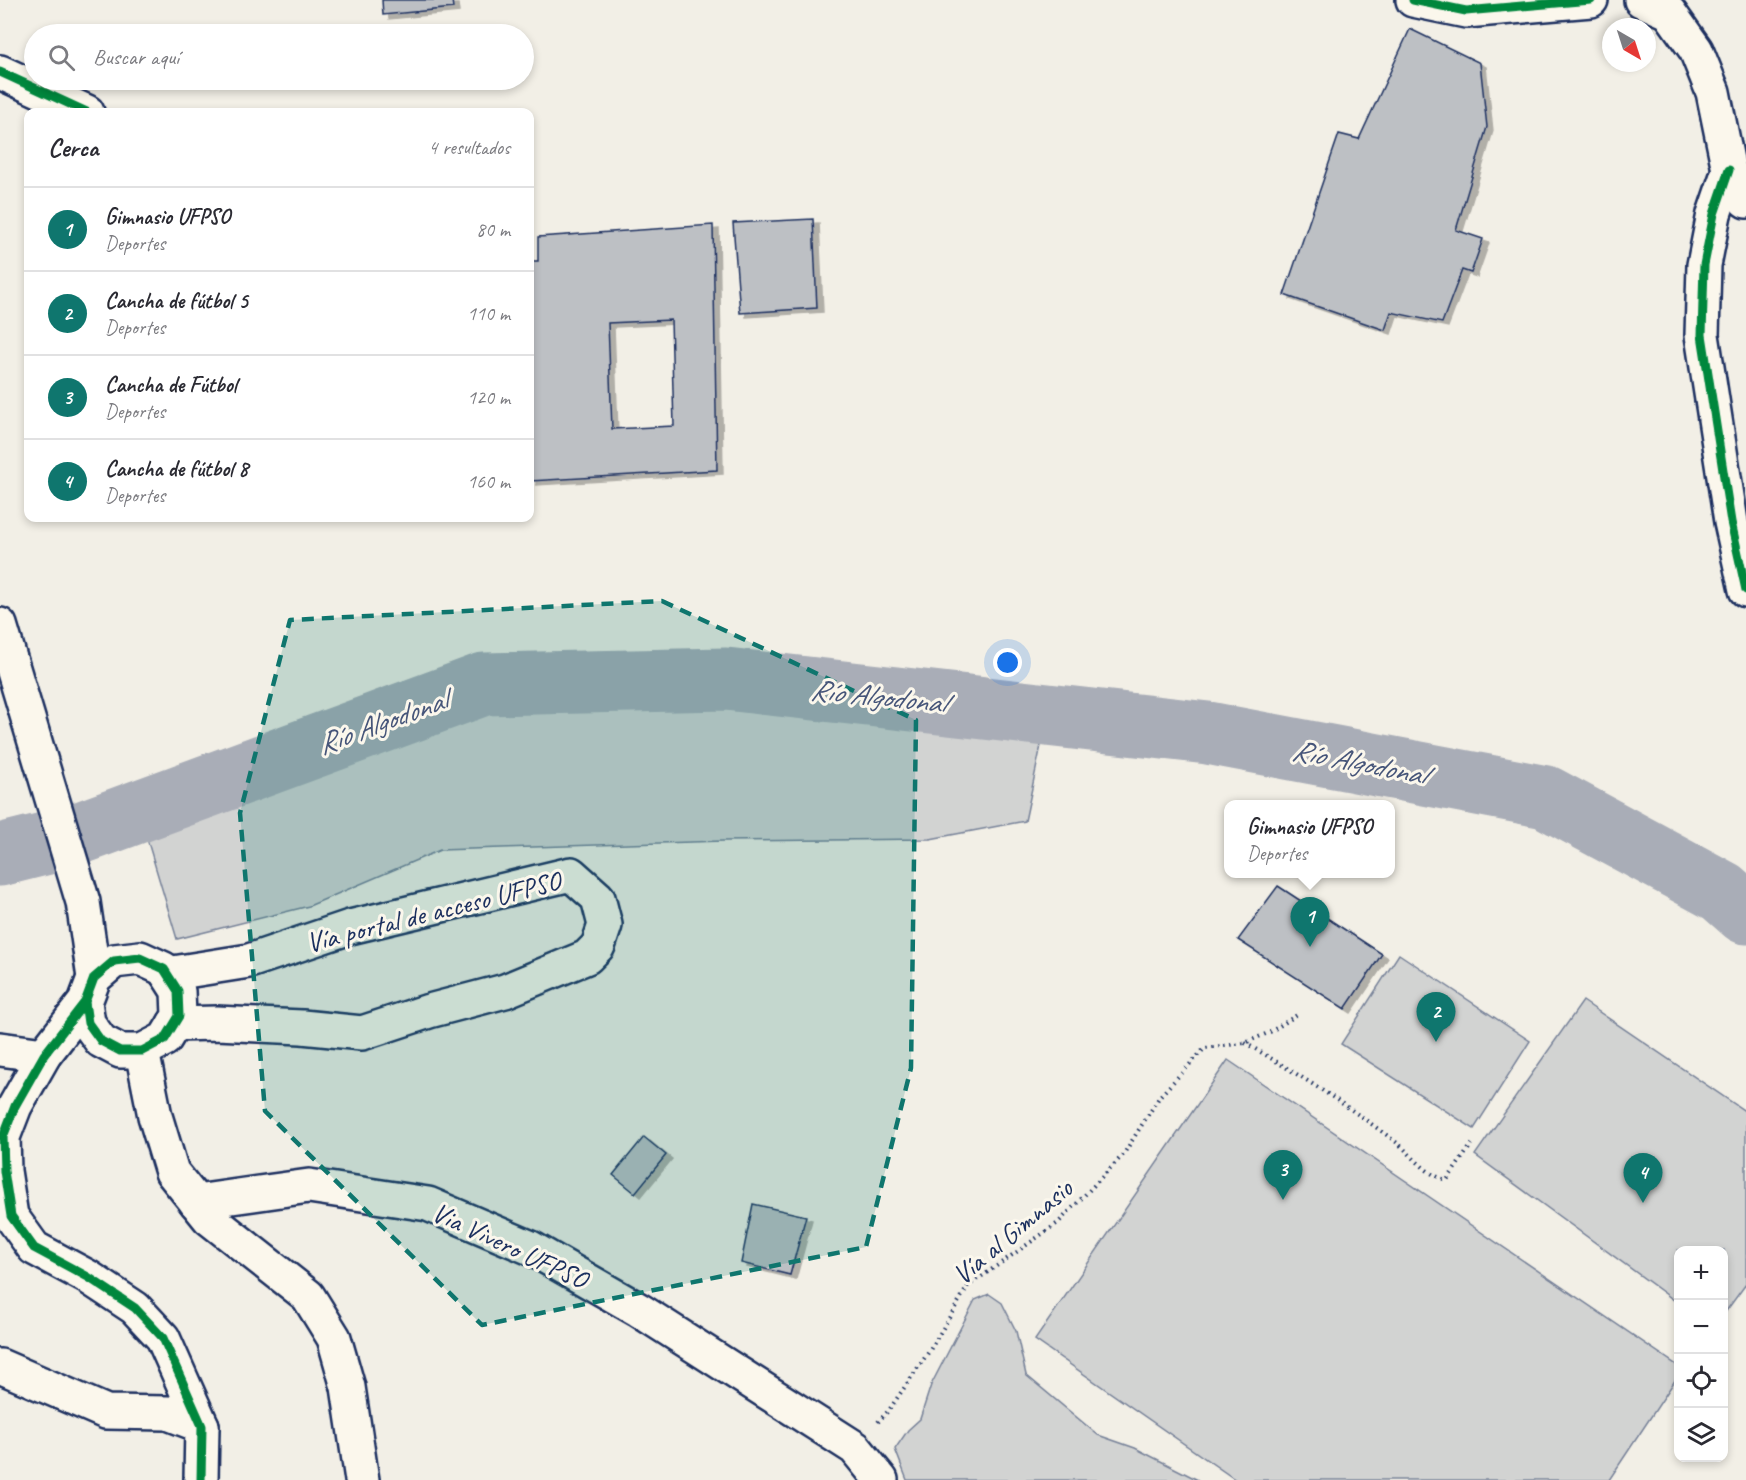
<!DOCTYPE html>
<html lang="es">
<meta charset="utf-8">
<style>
body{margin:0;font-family:Caveat,sans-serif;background:#f2f2f3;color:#2b2b33}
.controls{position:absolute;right:18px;bottom:18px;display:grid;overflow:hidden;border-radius:12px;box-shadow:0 3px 9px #0003}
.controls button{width:54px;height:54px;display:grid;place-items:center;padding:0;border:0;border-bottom:2px solid #e1e1e2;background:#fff;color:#2b2b33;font:30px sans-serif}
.compass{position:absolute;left:1602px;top:18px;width:54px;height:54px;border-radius:50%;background:#fff;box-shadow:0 3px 9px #0003;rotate:141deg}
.you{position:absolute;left:1008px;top:663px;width:21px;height:21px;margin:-15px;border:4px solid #fff;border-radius:50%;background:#1a73e8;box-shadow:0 0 0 9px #1a73e833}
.badge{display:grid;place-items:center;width:39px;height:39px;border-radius:50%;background:#0f766e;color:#fff;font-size:20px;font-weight:700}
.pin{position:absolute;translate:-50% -50px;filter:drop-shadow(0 2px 3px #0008)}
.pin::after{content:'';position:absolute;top:32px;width:21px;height:18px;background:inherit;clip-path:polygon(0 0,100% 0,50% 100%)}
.popup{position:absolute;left:1224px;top:800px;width:171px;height:78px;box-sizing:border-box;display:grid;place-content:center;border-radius:12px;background:#fff;filter:drop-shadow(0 2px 4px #0005);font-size:20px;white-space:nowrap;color:#7c7c81}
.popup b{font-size:22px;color:#2b2b33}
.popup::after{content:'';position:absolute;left:50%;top:100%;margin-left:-12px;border:12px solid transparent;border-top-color:#fff}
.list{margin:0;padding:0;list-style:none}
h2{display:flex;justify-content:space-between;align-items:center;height:78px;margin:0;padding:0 24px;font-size:26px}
h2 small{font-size:20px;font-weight:400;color:#7c7c81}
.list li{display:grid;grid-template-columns:39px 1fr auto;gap:18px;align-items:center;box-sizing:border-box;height:84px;padding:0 24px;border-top:2px solid #e1e1e2}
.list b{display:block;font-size:22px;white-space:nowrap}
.list p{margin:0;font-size:20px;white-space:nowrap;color:#7c7c81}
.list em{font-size:20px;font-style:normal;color:#7c7c81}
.icon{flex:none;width:33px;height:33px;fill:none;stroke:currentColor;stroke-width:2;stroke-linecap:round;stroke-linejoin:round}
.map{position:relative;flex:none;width:1746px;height:1480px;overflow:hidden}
.search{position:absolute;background:#fff;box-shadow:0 3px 9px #0003;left:24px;top:24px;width:510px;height:66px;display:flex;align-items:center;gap:15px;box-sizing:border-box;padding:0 21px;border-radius:33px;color:#7c7c81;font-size:22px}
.panel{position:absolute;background:#fff;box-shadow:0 3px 9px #0003;left:24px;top:108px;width:510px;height:414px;border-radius:12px}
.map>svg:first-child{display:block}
.green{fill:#d2d3d2;stroke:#768198;stroke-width:1.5}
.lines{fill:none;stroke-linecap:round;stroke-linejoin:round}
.river{stroke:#a9adb7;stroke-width:63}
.building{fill:#bdc0c4;stroke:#1b2f5e;stroke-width:1.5;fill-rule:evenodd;filter:url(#shadow)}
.minor-casing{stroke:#1b2f5e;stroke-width:38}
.path{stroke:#1b2f5e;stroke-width:4;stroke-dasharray:1.5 4.5;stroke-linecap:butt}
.minor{stroke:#fbf7ec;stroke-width:33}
.cycleway-casing{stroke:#fbf7ec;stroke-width:13}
.cycleway{stroke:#00873e;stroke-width:9}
.marked{fill:#0f766e;fill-opacity:0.2;stroke:#0f766e;stroke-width:4.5;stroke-dasharray:12 8;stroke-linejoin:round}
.labels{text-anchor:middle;stroke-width:6;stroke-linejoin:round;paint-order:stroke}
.street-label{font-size:28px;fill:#1b2f5e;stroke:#fbf7ec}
.water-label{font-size:30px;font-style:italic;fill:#465579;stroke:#fbf7ec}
</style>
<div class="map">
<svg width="1746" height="1480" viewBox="0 0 1746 1480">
<defs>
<filter id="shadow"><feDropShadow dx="6" dy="4" stdDeviation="0" flood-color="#0004"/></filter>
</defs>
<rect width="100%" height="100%" fill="#f2efe6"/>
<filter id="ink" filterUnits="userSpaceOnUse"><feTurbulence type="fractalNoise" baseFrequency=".0167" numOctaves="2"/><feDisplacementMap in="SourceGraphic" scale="12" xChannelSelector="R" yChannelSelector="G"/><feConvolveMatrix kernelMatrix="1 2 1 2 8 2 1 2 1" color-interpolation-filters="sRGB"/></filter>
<g filter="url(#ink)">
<g class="green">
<polygon points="730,687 1046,722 1025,821 930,839 723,841 440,850 309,906 177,939 142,822 485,691"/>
<polygon points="1399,954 1530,1041 1474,1129 1341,1044"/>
<polygon points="1583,1001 1746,1112 1746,1284 1724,1314 1724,1250 1678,1250 1678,1303 1475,1155"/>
<polygon points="1228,1060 1678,1366 1678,1376 1609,1480 1236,1480 1035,1340"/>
<polygon points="989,1294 1002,1303 1016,1331 1026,1375 1098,1435 1135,1448 1198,1480 907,1480 895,1449 908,1430 920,1419 931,1385 975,1300"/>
</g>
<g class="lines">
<polyline class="river" points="0,855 64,839 484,684 726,679 1208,733 1546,797 1722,892 1746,913"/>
</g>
<g class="building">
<polygon points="382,0 452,0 453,8 383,15"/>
<polygon points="1410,29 1480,63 1487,127 1456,230 1483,239 1471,273 1462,270 1442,323 1391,312 1385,330 1284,295 1339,134 1359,139"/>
<polygon points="813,219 817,308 740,313 733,223"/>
<path d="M713,225L717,470L530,481V261H538V237ZM671,320L674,426L612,429L608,323Z"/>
<polygon points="1278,886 1382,954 1345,1009 1238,940"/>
<polygon points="644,1137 666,1155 635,1193 613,1175"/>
<polygon points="753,1204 806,1216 790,1275 741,1263"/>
</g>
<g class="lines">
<g class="minor-casing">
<g id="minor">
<polyline points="1413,0 1466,11 1591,0"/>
<polyline points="1641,0 1669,12 1696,50 1713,92 1729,170 1746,201"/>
<polyline points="0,72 87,112"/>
<polyline points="1729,170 1714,214 1704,265 1702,335 1731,522 1746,590"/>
<polyline points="0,625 83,902 94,978"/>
<polyline points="167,974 249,961 350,927 571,874 598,898 605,925 598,946 587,957 505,991 429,1011 362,1033 302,1027 217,1023 174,1024"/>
<polyline points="85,1002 88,1023 101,1041 120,1051 142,1051 165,1039 179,1016 178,991 164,969 140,958 114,961 94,978 85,1002 44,1055 15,1106 3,1137 4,1171 11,1216 34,1248 88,1277 135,1308 163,1338 202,1426 201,1480"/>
<polyline points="0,1049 44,1055"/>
<polyline points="142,1051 155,1116 172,1172 209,1218 308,1296 334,1338 348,1387 362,1480"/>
<polyline points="196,1202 309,1186 428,1204 531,1248 639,1310 855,1448 881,1480"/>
<polyline points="0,1366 106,1412 168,1413 202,1426"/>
</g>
</g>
<g class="path">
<path d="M1245,1043C1297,1073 1348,1106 1396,1142C1413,1155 1425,1175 1447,1180L1472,1144"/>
<polyline points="878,1422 889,1410 930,1350 968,1286 1058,1223 1123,1155 1160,1096 1205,1048 1245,1043 1270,1032 1300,1013"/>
</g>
<use href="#minor" class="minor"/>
<g class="cycleway-casing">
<g id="cycleway">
<polyline points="1413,0 1466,11 1591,0"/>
<polyline points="0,72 87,112"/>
<polyline points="1729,170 1714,214 1704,265 1702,335 1731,522 1746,590"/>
<polyline points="85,1002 88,1023 101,1041 120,1051 142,1051 165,1039 179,1016 178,991 164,969 140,958 114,961 94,978 85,1002 44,1055 15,1106 3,1137 4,1171 11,1216 34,1248 88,1277 135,1308 163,1338 202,1426 201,1480"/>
</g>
</g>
<use href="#cycleway" class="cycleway"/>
</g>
</g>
<path class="marked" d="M662,601L916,720L911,1068L866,1247L482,1325L265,1111L240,813L290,620Z"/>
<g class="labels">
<g class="street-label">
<text transform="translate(433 911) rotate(-14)" y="10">Vía portal de acceso UFPSO</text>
<text transform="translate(1012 1231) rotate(-40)" y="10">Vía al Gimnasio</text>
<text transform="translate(510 1245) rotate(25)" y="10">Via Vivero UFPSO</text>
</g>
<g class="water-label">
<text transform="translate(878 696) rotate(6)" y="10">Río Algodonal</text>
<text transform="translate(382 722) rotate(-20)" y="10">Río Algodonal</text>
<text transform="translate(1359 762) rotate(11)" y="10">Río Algodonal</text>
</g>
</g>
</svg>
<div class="controls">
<button>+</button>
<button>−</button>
<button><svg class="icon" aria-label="locate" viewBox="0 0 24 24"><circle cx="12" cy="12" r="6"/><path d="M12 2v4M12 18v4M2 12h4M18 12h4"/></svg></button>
<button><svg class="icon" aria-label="layers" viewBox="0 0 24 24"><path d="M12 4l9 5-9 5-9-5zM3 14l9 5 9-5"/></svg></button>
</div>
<svg class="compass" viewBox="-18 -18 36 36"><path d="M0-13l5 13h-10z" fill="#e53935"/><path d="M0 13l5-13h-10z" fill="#7c7c81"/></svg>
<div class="you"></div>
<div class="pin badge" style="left:1310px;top:947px">1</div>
<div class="popup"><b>Gimnasio UFPSO</b>Deportes</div>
<div class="pin badge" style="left:1436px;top:1042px">2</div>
<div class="pin badge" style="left:1283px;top:1200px">3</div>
<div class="pin badge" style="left:1643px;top:1203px">4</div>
<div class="search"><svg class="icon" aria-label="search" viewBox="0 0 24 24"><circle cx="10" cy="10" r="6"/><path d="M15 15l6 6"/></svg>Buscar aquí</div>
<section class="panel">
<h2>Cerca<small>4 resultados</small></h2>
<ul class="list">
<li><span class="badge">1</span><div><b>Gimnasio UFPSO</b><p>Deportes</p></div><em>80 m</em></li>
<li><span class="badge">2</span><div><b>Cancha de fútbol 5</b><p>Deportes</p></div><em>110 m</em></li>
<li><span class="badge">3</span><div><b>Cancha de Fútbol</b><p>Deportes</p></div><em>120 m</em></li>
<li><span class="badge">4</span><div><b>Cancha de fútbol 8</b><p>Deportes</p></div><em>160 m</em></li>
</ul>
</section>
</div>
